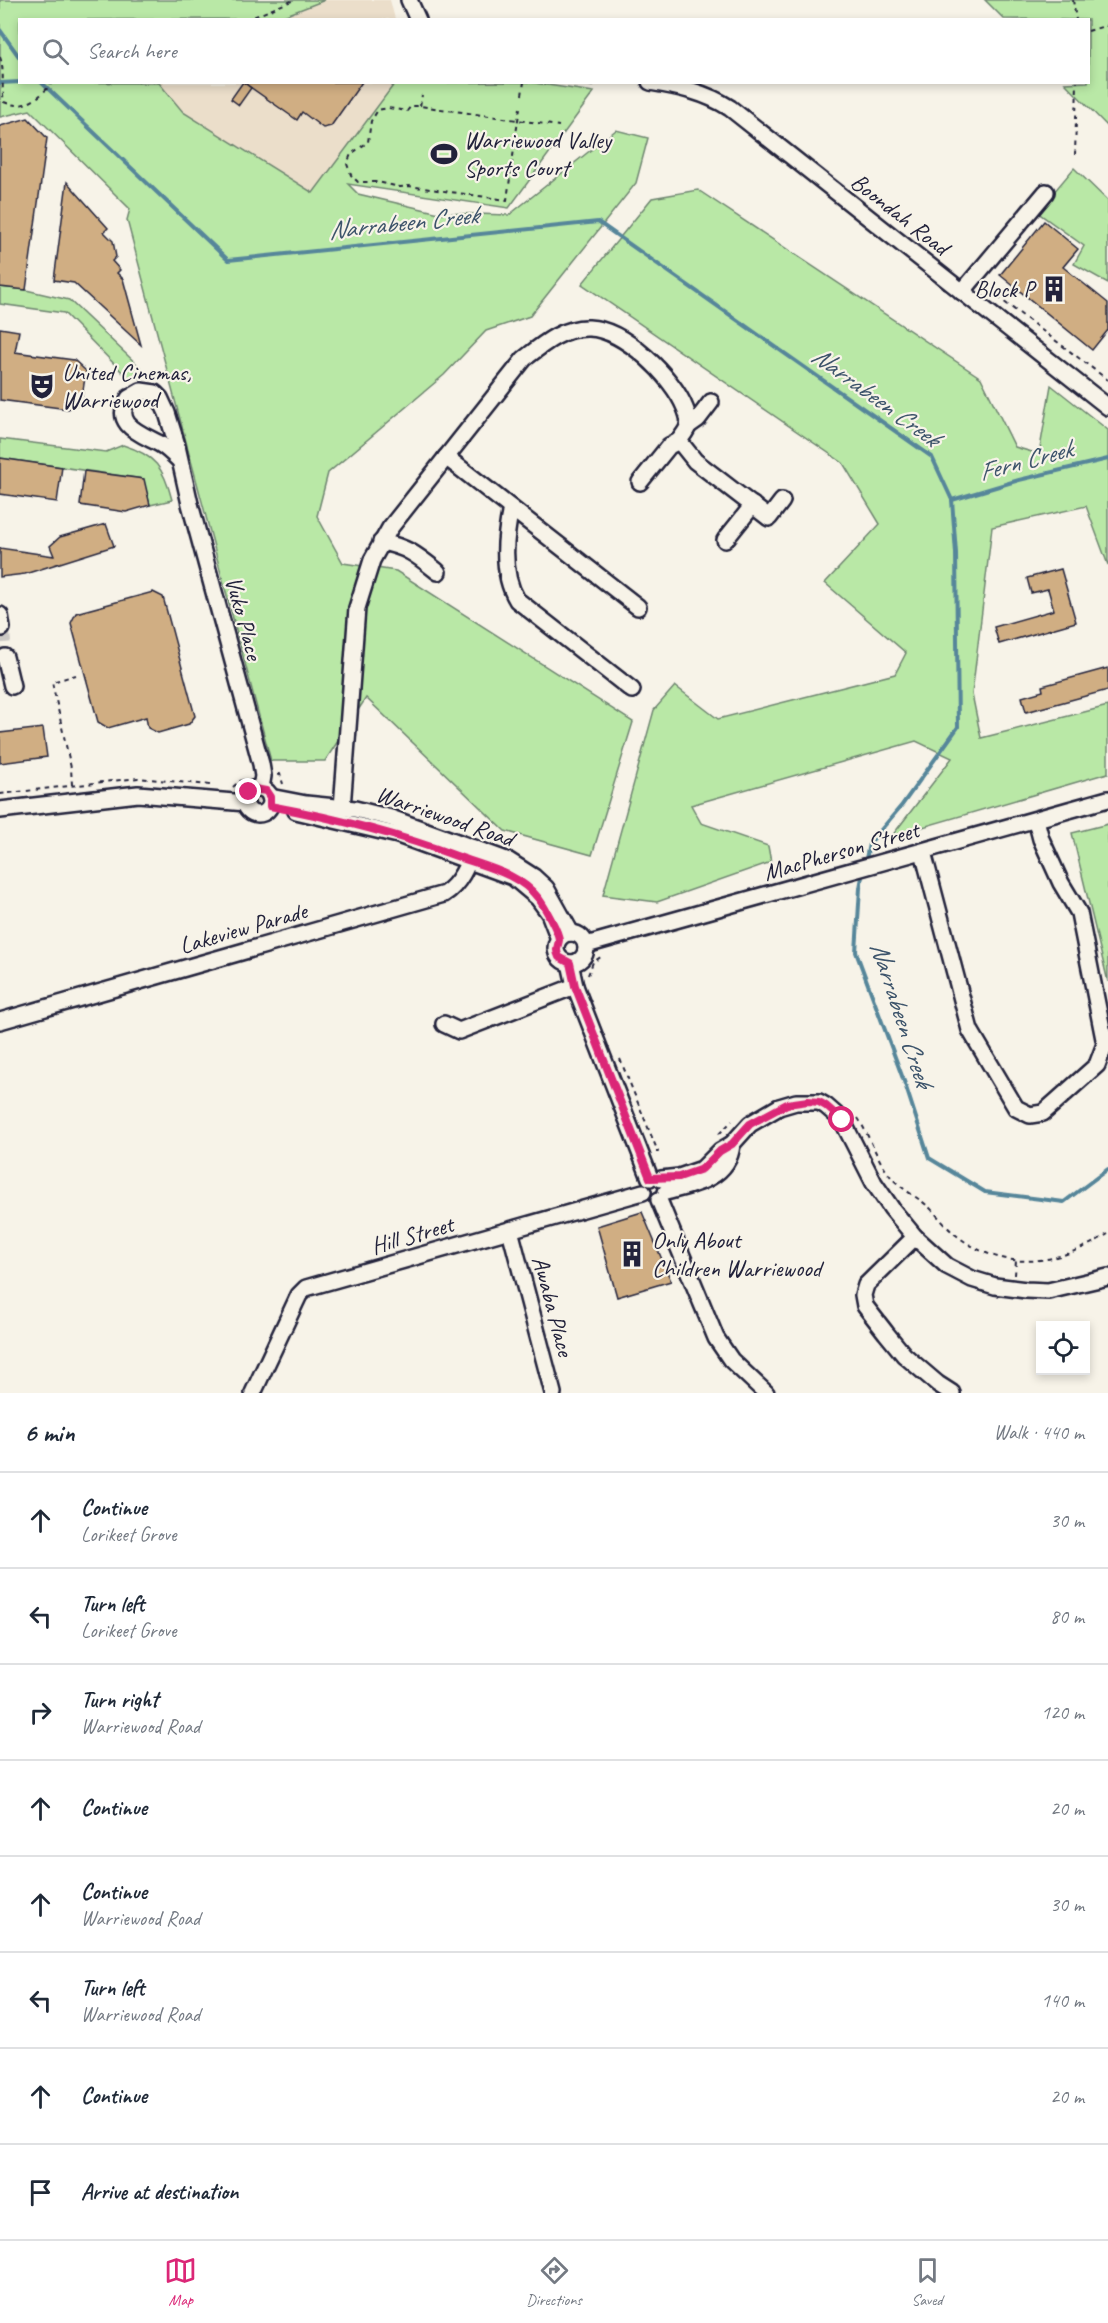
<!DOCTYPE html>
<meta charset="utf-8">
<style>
body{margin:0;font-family:Caveat,sans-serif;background:#f2f2f3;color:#1f2937}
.controls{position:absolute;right:18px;bottom:18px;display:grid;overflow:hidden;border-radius:0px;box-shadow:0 3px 9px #0003}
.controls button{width:54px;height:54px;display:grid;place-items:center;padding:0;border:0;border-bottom:2px solid #e0e1e3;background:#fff;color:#1f2937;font:30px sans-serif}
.stop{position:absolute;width:18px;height:18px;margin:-14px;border:4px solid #db2777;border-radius:50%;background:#fff}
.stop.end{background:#db2777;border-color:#fff;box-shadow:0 2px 6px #0008}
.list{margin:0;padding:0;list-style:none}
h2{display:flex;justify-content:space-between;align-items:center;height:78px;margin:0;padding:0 24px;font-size:26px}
h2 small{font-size:20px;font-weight:400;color:#747a83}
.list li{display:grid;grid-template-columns:39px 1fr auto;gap:18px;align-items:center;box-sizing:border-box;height:96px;padding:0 24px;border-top:2px solid #e0e1e3}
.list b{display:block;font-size:22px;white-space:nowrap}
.list p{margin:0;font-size:20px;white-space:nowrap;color:#747a83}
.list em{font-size:20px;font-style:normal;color:#747a83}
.icon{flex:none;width:33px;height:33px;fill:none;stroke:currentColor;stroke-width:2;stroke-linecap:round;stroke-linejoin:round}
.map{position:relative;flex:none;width:1108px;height:1393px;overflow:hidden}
.search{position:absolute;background:#fff;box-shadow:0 3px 9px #0003;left:18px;right:18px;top:18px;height:66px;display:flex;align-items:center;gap:15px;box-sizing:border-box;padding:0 21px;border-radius:0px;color:#747a83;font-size:22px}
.sheet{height:846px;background:#fff}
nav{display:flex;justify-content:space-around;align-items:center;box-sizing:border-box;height:84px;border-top:2px solid #e0e1e3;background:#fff;font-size:16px;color:#747a83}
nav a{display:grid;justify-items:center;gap:3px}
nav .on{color:#db2777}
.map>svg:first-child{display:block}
.built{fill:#ebdeca}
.green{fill:#b9e8a6;stroke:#6e8570;stroke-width:1.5}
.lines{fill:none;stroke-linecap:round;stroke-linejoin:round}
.stream{stroke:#57869a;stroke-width:4}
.building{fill:#d0ae83;stroke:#22223b;stroke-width:1.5}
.minor-tunnel{stroke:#ccc9c5;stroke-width:15;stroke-dasharray:15 8;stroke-linecap:butt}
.minor-casing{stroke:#22223b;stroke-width:20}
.path{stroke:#22223b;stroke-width:2;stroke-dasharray:4.5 4.5;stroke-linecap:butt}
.minor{stroke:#f7f3e8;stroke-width:15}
.route{stroke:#db2777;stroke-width:8}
.labels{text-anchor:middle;stroke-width:4.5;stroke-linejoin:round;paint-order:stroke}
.poi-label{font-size:24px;fill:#22223b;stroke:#f7f3e8;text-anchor:start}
.street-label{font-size:24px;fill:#22223b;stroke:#f7f3e8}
.water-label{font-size:26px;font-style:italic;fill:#3d546b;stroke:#f7f3e8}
</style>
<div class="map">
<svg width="1108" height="1393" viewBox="0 0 1108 1393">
<rect width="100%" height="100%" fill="#f7f3e8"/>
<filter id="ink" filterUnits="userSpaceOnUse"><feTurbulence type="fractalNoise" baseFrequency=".0167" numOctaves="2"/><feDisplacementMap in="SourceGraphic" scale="12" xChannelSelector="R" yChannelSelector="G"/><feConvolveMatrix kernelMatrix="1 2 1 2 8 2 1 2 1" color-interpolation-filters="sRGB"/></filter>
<g filter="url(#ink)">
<g class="built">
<polygon points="325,0 390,0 395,19 276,20"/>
<polygon points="159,83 395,83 313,193 183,112"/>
</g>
<g class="green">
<polygon points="0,0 325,0 276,19 20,20 20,82 159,83 183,112 313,193 395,83 528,82 594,92 509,208 348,184 358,194 439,213 509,215 616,130 648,138 636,183 530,316 486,331 444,375 328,473 317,516 343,563 396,571 633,722 592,855 505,831 366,698 325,761 271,761 127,220 130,209 30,110 0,117"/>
<polygon points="985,0 1108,0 1108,127 1065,83 1088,82 1088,20 1004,19"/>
<polygon points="1074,168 1108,201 1108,283 1074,264 1084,246 1037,212"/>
<polygon points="698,190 981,378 1015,447 1039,454 1051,385 1108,430 1108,565 1086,506 992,527 972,694 981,738 1108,706 1108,773 892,836 952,758 916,741 691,805 701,823 768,846 771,862 657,902 603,895 654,710 675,686 718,719 895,674 906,653 825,583 880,524 843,463 582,284 652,198"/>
<polygon points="0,287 26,290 69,300 143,370 142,378 128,378 64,313 0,304"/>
<path d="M0,439L106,452L123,445C155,455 164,468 172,500L150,505L143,479L0,458Z"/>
<polygon points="1108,824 1108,982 1072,833"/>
</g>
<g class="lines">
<g class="stream">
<polyline points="0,30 20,58"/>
<polyline points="41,82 228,260 598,222 932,457 952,500 956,553 958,727 902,805 869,844 865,864"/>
<polyline points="0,83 20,82"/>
<polyline points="952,500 1019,480 1108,459"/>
<polyline points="863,871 860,888 856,952 905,1084 929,1158 985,1192 1064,1202 1108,1169"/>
</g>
</g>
<g class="building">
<polygon points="243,82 362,82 331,126 323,128 302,112 297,120"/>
<polygon points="243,82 251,88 239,105 231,99"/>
<polygon points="28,118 47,138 26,290 0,287 0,126"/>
<polygon points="67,182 108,228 104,232 113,241 116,257 112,261 120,270 117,273 123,279 141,345 74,283 54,280"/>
<polygon points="1044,221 1078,249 1063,267 1108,303 1108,330 1092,350 1000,275"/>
<polygon points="0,328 19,331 15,352 74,360 86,371 81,403 68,409 0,400"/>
<polygon points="0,458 62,467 57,502 0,494"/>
<polygon points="84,471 144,479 150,505 126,512 80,505"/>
<polygon points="106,524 114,546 25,574 0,577 0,548 54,556 50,546 60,537"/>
<polygon points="1061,569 1076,622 999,644 994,627 1054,610 1048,589 1031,593 1027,578"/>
<polygon points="153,592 163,597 195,716 189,724 158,733 148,728 146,717 108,728 98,722 71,623 76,613"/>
<polygon points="1108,668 1108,690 1026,712 1022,697 1043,691 1042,686"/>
<polygon points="43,728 47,757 0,763 0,733"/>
<polygon points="642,1212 671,1281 617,1297 597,1226"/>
</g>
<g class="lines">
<polyline class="minor-tunnel" points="2,628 5,657"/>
<g class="minor-casing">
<g id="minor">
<polyline points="409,0 418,20"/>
<path d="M650,82C680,87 705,92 730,108L1108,407"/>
<polyline points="962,292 1046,192"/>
<polyline points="688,426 698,419 711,402"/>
<polyline points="446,457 638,607"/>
<path d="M179,460C173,454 167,448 160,444C142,434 111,425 129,398L141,391L155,393L160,398L167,413L176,442L190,504L261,764L263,776L261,788"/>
<polyline points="640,482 669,446 679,441"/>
<path d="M511,508C505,536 501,574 517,600L632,690"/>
<polyline points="725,540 753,505"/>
<path d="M381,542C408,547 418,556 438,572"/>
<polyline points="0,615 2,628"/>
<polyline points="5,657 12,686"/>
<circle cx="258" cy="801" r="13"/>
<polyline points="270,797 306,804 355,809 391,818 509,861 534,877 546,888 571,933"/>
<path d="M342,808L357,608L372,560L390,528L524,359C543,344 563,327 589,328C624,329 673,377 685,408C687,413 690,420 688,426C687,431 681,437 679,441L695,461L769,518L782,501"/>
<polyline points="0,810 138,794 246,803"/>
<polyline points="296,811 398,835 513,877 538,898 549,913 559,939"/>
<polyline points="923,852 970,1030 1016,1108 1030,1115 1043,1113 1097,1065 1105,1044 1079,913 1061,883 1041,839 1036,820"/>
<circle cx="571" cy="948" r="15"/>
<polyline points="586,945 1108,799"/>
<polyline points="570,963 575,986 650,1178"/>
<path d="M0,1021L444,894C460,884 467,866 474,848"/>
<polyline points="444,1024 459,1031 575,986"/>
<polyline points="661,1179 679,1177 702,1169 720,1151 732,1144 750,1124 779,1107 796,1102 819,1102 826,1106 842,1120 874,1183 892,1209 915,1237 947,1266 972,1279 995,1286 1026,1290 1048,1291 1108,1277"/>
<path d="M666,1192C694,1185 729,1178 732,1144"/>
<polyline points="659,1200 716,1338 731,1360 766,1393"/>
<polyline points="510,1230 553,1393"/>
<polyline points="915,1237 866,1285 863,1295 865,1306 886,1333 904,1355 938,1384 952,1393"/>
<polyline points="253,1393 299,1295 306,1288 643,1192"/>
</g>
</g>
<g class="path">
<polyline points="1073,0 1076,20"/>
<polyline points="246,20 294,0"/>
<polyline points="1088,31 1108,25"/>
<path d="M0,57C5,71 1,87 4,102C25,111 39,98 53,82"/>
<polyline points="71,82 78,82"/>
<polyline points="571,82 595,86"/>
<polyline points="522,95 524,82"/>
<polyline points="420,106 422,95"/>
<polyline points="520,108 518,120 507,200 409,186 400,187 377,182 358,182 351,175 347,164 351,154 368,142 371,121 378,110 388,108 407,111 411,106 420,106 559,126"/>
<polyline points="1075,155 1077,82"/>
<polyline points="983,286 1108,380"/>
<polyline points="278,775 280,774 283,784"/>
<polyline points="72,785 71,768 52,682 76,675"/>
<polyline points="233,787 240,781 248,779"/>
<polyline points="0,794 138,778 210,785"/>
<polyline points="588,975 593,962 604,955"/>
<polyline points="620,1059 658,1152 656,1152"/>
<path d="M858,1118C870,1137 877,1160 891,1177C902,1190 918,1197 930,1208C939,1217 946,1227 956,1235C1005,1274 1058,1265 1108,1234"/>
<polyline points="719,1134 732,1121"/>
<polyline points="1015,1275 1016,1260"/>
</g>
<use href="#minor" class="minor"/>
</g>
</g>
<g class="lines" filter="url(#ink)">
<path class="route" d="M249,792L255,789L266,791L270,797V806C335,818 398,834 459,857C487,867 520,874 539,899C544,906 559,932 559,940C558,947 555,949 559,957L570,963L575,986L650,1178L679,1177L702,1169L720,1151L732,1144L750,1124L787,1104L808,1101L819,1102L826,1106L842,1120"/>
</g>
<defs>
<g id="stadium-bare" transform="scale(2.07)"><path d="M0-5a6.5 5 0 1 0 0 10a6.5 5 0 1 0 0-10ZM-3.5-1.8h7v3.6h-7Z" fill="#22223b" stroke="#f7f3e8" stroke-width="2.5" paint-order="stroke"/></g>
<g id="building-bare" transform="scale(2.07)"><path d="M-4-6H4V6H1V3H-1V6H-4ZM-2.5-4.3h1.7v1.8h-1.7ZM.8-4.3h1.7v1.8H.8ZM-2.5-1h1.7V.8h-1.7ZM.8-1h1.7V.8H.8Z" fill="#22223b" stroke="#f7f3e8" stroke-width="2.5" paint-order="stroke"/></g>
<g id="theatre-bare" transform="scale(2.07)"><path d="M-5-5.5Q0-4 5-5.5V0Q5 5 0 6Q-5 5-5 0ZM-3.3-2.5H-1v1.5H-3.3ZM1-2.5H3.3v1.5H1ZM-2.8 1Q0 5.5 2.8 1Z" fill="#22223b" stroke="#f7f3e8" stroke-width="2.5" paint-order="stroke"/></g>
</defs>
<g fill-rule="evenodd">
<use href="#stadium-bare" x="444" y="154"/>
<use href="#building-bare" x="1054" y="289"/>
<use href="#theatre-bare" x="42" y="386"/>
<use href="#building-bare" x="632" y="1254"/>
</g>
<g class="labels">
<g class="poi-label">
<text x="464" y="148">Warriewood Valley<tspan x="464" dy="28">Sports Court</tspan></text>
<text x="1034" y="297" text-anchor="end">Block P</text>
<text x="62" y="380">United Cinemas,<tspan x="62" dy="28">Warriewood</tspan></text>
<text x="652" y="1248">Only About<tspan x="652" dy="28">Children Warriewood</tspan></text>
</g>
<g class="street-label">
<text transform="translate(900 214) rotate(38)" y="8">Boondah Road</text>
<text transform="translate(244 618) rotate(75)" y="8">Vuko Place</text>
<text transform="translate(445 816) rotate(19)" y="8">Warriewood Road</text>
<text transform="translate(841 851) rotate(-16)" y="8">MacPherson Street</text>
<text transform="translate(243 928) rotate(-16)" y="8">Lakeview Parade</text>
<text transform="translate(412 1235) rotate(-16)" y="8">Hill Street</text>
<text transform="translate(553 1306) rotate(75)" y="8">Awaba Place</text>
</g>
<g class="water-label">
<text transform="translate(403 222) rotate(-6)" y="9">Narrabeen Creek</text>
<text transform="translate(876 396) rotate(36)" y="9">Narrabeen Creek</text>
<text transform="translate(1025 460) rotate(-15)" y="9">Fern Creek</text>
<text transform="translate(902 1014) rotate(72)" y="9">Narrabeen Creek</text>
</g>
</g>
</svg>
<div class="controls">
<button><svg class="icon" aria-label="locate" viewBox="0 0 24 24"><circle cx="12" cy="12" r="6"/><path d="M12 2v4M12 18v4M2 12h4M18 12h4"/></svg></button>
</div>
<div class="stop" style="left:842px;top:1120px"></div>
<div class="stop end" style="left:249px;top:792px"></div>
<div class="search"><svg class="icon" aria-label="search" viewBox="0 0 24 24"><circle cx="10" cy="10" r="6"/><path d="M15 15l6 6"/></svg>Search here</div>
</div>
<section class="sheet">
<h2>6 min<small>Walk · 440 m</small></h2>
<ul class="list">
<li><svg class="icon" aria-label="ahead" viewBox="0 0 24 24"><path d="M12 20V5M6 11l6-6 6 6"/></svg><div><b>Continue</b><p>Lorikeet Grove</p></div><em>30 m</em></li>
<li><svg class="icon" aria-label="left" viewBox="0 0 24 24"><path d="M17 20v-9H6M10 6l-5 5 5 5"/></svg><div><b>Turn left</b><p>Lorikeet Grove</p></div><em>80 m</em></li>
<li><svg class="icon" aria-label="right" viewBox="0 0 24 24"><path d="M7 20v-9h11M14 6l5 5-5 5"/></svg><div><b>Turn right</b><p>Warriewood Road</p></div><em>120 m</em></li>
<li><svg class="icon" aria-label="ahead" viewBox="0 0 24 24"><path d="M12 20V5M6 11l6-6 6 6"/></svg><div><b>Continue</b></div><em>20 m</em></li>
<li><svg class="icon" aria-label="ahead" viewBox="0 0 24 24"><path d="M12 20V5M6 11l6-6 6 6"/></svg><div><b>Continue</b><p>Warriewood Road</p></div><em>30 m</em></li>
<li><svg class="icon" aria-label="left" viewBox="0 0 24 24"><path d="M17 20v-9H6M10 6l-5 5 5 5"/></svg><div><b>Turn left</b><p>Warriewood Road</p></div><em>140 m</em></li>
<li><svg class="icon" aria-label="ahead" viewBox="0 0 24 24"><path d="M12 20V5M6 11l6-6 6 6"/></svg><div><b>Continue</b></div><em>20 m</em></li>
<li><svg class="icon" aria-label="arrive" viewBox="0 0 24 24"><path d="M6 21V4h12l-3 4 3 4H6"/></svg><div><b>Arrive at destination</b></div></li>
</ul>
</section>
<nav>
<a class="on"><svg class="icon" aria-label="map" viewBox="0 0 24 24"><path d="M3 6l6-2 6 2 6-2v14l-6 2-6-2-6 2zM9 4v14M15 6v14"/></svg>Map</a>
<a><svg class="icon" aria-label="directions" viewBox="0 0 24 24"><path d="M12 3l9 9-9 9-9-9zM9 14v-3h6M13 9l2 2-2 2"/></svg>Directions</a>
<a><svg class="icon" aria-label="saved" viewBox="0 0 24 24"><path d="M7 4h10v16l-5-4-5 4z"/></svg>Saved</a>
</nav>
